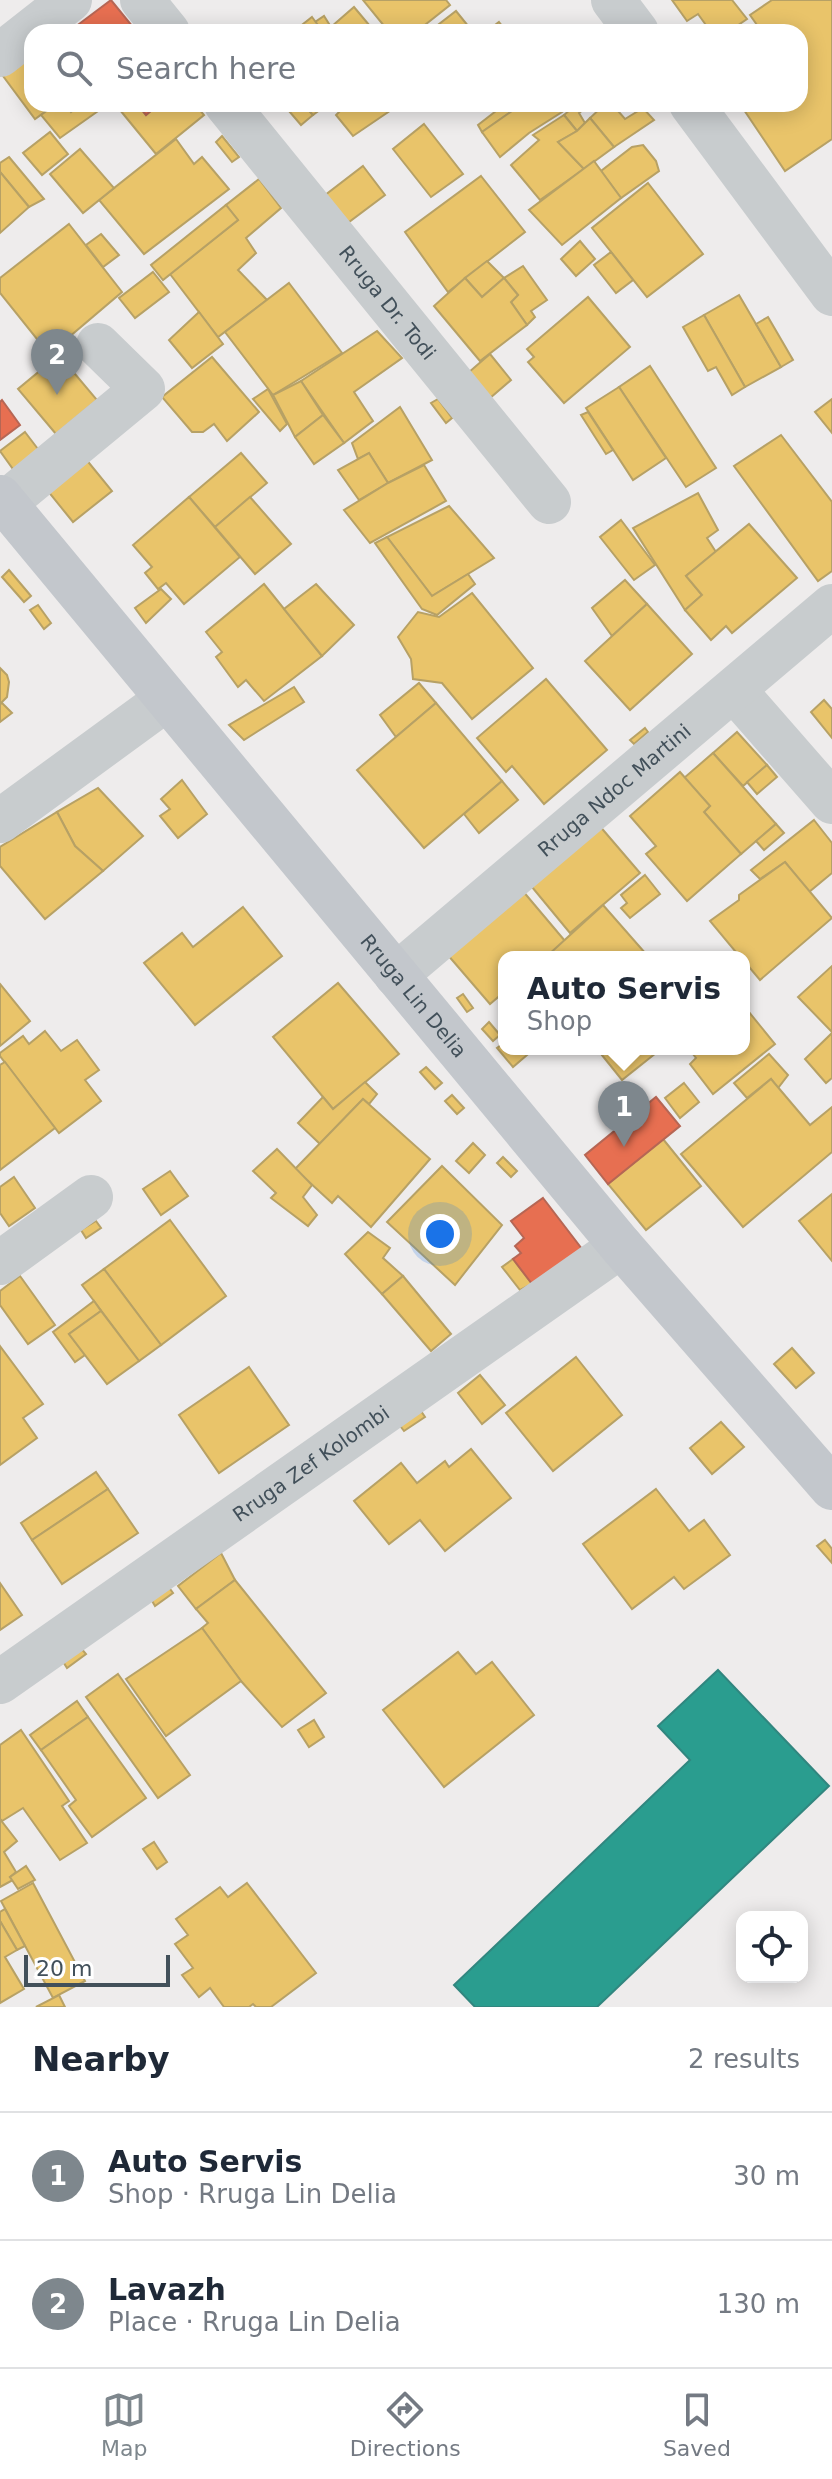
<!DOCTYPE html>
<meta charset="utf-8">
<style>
body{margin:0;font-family:"DejaVu Sans",sans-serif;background:#f6f6f7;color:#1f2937}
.controls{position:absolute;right:24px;bottom:24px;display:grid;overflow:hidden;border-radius:16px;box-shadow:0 4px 20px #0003}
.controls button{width:72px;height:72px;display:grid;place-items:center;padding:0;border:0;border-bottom:2px solid #e0e1e3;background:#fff;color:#1f2937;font:40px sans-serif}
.scale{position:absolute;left:24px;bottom:20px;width:146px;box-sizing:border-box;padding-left:8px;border:4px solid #42505a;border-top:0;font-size:22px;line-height:28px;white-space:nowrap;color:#42505a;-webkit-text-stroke:6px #fff;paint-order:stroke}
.you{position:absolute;left:440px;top:1234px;width:28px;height:28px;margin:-20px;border:6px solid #fff;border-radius:50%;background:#1a73e8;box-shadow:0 0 0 12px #1a73e833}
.badge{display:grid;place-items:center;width:52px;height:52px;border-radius:50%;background:#7e878d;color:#fff;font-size:26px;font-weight:700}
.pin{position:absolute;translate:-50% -66px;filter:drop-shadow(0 2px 4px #0008)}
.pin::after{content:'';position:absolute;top:42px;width:28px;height:24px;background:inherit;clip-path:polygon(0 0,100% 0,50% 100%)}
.popup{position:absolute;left:498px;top:951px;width:252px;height:104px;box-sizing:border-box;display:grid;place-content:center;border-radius:16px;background:#fff;filter:drop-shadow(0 2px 6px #0005);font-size:26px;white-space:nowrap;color:#747a83}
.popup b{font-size:30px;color:#1f2937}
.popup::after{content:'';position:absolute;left:50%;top:100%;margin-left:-16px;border:16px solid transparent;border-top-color:#fff}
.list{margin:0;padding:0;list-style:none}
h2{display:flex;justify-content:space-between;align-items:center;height:104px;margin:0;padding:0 32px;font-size:34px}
h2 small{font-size:26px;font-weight:400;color:#747a83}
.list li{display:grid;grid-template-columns:52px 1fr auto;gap:24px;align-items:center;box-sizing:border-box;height:128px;padding:0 32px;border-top:2px solid #e0e1e3}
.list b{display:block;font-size:30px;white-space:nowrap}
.list p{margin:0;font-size:26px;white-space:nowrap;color:#747a83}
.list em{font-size:26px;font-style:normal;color:#747a83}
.icon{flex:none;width:44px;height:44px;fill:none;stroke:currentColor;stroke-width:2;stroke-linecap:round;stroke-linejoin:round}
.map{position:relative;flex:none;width:832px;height:2007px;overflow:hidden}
.search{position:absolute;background:#fff;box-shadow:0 4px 20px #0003;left:24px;right:24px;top:24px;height:88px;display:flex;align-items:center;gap:20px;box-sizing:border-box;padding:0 28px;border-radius:24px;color:#747a83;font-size:30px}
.sheet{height:360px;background:#fff}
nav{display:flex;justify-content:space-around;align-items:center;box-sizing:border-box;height:112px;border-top:2px solid #e0e1e3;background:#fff;font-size:22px;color:#747a83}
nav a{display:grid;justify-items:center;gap:4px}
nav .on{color:#7e878d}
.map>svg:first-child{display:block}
.homes{fill:#e9c46a;stroke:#b7a165;stroke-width:2}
.shops{fill:#e76f51;stroke:#b66654;stroke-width:2}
.schools{fill:#2a9d8f;stroke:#31867f;stroke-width:2}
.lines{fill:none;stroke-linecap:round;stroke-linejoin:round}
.minor{stroke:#c8ccce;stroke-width:44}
.major{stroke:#c3c7cc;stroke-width:44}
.labels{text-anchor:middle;stroke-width:8;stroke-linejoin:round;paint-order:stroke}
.street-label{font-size:20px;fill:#42505a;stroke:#fff}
</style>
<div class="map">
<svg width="832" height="2007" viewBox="0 0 832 2007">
<rect width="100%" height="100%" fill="#eeecec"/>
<g class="homes">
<polygon points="363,0 446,0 450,5 416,32 389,32"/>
<polygon points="672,0 732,0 747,19 728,32 711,32 698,14 687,21"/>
<polygon points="772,0 832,0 832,139 785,171 740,104 800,104 800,32 762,32 750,15"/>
<polygon points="354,7 375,32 323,32 315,22 324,16 331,27"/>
<polygon points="456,11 473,32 437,32 434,28"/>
<polygon points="312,17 323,32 293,32"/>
<polygon points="499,22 507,32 486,32"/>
<polygon points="32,54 32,104 56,104 35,119 3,76"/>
<polygon points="56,104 65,104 71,112 81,104 108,104 60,138 41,115"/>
<polygon points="127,104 137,104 146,115 159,104 195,104 204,115 156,154 120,110"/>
<polygon points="283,104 303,104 313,115 301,125"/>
<polygon points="303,104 328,104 313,115"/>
<polygon points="347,104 400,104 353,136 336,115"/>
<polygon points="505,104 522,104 482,132 478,125"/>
<polygon points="522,104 555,104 562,112 529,133 500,157 482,132"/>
<polygon points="569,104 591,104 579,113 585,123 577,131 564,115 572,108"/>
<polygon points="605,104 612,104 625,119 643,108 654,120 614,147 590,118"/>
<polygon points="564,115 577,131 558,142 584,169 540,200 511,165 539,140 533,135"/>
<polygon points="590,118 614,147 584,169 558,142 577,131"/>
<polygon points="424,124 463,174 431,197 393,149"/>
<polygon points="50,132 68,154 42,175 23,153"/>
<polygon points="222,136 239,157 232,162 216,142"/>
<polygon points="176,139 194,164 202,157 229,189 144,254 99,200"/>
<polygon points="643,145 656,161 659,171 621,198 601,171 632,147"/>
<polygon points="80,149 114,188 83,213 50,174"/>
<polygon points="9,157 44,199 29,207 0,172 0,163"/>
<polygon points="594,161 621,198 562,245 529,210"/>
<polygon points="363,166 385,195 341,228 320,199"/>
<polygon points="0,172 29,207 0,233"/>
<polygon points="481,176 525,232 448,292 405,232"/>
<polygon points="259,179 281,208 246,238 256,253 238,270 267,300 218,337 170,274 238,220 226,205"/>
<polygon points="648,183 703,254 647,297 592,228"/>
<polygon points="226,205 238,220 163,280 151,265"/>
<polygon points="69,224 122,292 49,354 0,293 0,278"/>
<polygon points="101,234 119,255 103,267 86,245"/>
<polygon points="580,241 595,259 576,276 561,259"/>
<polygon points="611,252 633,280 616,293 594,265"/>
<polygon points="487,261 504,278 482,297 465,278"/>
<polygon points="523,266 547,300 531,311 535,317 527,325 511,302 518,295 504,278"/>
<polygon points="153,272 169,292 135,318 119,298"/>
<polygon points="465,278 482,297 504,278 518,295 511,302 527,325 480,361 434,306"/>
<polygon points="289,283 342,353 273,395 225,332"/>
<polygon points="739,295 781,367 745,387 704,315"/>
<polygon points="588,297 630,347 564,403 528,362 534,357 527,349"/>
<polygon points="199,312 223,344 192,368 169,340"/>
<polygon points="704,315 745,387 732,395 716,367 708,371 683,327"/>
<polygon points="768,317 793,360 781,367 756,324"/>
<polygon points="377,331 402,358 354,392 373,421 344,443 301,381"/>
<polygon points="490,354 511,380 483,404 461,379"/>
<polygon points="59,355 97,400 56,434 18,389"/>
<polygon points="212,357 259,412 227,441 214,424 203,432 192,432 162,397"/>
<polygon points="650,366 716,468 686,487 619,387"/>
<polygon points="301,381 323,415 295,437 273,395"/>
<polygon points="619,387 666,458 633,480 586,408"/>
<polygon points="268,389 287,424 280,431 253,399"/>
<polygon points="438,399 452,418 446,423 431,403"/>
<polygon points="832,399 832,433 815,412"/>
<polygon points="400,407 432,460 388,483 369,453 358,459 352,443"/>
<polygon points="588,412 613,450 606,454 581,415"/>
<polygon points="323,415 344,443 314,464 295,437"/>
<polygon points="25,432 44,457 18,476 0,451"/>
<polygon points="781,435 832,502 832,571 818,581 734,466"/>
<polygon points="241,453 267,483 215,527 189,497"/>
<polygon points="369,453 388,483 359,500 338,470"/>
<polygon points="85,458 112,491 73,522 47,490"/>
<polygon points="424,465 446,501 370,543 344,510 388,483"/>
<polygon points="698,493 718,530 707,538 716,552 686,576 702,595 685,610 633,528"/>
<polygon points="189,497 240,557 184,604 166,583 158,589 145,573 152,567 133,545"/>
<polygon points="250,497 291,544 255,574 215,527"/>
<polygon points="449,506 494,558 432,596 387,537"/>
<polygon points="621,520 655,565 634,580 600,537"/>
<polygon points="749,524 797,578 732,633 726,626 711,640 685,610 702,595 686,576"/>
<polygon points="387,537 432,596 468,574 475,584 437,615 422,609 375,543"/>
<polygon points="9,570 31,596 24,602 2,577"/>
<polygon points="625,580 647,604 612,636 592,608"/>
<polygon points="264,584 322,656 264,701 246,680 238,687 216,657 222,652 206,632"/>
<polygon points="316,584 354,625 322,656 284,609"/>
<polygon points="161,589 171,599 146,623 135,608"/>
<polygon points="472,593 533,668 472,719 442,683 413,679 411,659 398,637 418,612 439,617"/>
<polygon points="647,604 692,654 630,710 585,661"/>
<polygon points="38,605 51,623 44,629 30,610"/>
<polygon points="0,668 7,675 9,682 7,697 0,704"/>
<polygon points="546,679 607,750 544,804 512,766 506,772 477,738"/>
<polygon points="419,683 436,703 396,737 380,715"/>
<polygon points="294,687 304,702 244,740 229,725"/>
<polygon points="824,700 832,709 832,738 811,712"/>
<polygon points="2,703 12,713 0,722 0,704"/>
<polygon points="436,703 502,781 424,848 357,770"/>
<polygon points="645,728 648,732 634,744 630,740"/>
<polygon points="737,732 767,765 743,786 713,753"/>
<polygon points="713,753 776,824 741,854 704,812 710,806 684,778"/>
<polygon points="767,765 777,777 757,794 747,782"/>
<polygon points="680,772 710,806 704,812 741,854 687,901 646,854 656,846 630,816"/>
<polygon points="182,780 207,814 178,838 160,816 170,809 161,799"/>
<polygon points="502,781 518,800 479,833 464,814"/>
<polygon points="98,788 143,836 103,871 75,846 57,812"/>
<polygon points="57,812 75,846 103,871 45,919 0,866 0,847"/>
<polygon points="814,820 832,843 832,873 809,892 785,862 760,879 751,870"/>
<polygon points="598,824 640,873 570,933 532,887"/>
<polygon points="776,824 784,833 764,850 756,841"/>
<polygon points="785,862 832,918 760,980 744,961 744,957 740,957 710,921 739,900 739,895"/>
<polygon points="645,875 660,894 630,918 621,908 627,903 621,895"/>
<polygon points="522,890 565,941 546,957 504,957 504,992 490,1004 447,954"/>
<polygon points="603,905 646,954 643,957 546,957"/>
<polygon points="243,907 282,956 195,1025 144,963 182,933 193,947"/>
<polygon points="832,966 832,1032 798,997"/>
<polygon points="338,983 399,1054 333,1109 273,1037"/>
<polygon points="0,984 30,1021 0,1046"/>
<polygon points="463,994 473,1008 467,1012 457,998"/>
<polygon points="744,1006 775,1044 713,1094 690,1064 696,1058 689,1049 744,1049"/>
<polygon points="489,1022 500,1035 493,1041 482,1029"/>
<polygon points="45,1031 61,1051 77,1040 99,1070 85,1080 101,1101 59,1133 0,1056 0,1053 23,1036 29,1044"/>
<polygon points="832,1033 832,1078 826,1083 805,1059"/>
<polygon points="504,1043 504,1049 534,1049 513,1067 497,1048"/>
<polygon points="597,1049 661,1049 622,1080"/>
<polygon points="769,1054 788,1075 778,1088 771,1079 747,1098 734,1083"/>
<polygon points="5,1062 55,1128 0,1170 0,1065"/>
<polygon points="426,1067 442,1083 435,1089 420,1072"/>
<polygon points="771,1079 810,1125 832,1107 832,1152 743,1227 681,1154"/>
<polygon points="365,1082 377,1094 369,1104 363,1099 320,1144 298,1123 323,1097 333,1109"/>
<polygon points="684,1083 699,1102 680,1118 665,1098"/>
<polygon points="452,1095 464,1108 457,1114 445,1101"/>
<polygon points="363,1099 430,1159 371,1227 338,1196 332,1203 295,1169"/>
<polygon points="663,1139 701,1186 646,1230 608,1184"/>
<polygon points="473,1143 485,1155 469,1173 456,1161"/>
<polygon points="277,1149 312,1185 303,1197 317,1215 308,1226 271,1198 276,1193 253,1171"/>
<polygon points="503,1157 517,1171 511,1177 497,1163"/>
<polygon points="442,1166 502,1225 455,1285 387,1222"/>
<polygon points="170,1171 188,1196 161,1215 143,1189"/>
<polygon points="14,1177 35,1208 9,1226 0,1213 0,1187"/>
<polygon points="832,1194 832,1261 799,1221"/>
<polygon points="170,1220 226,1296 161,1345 104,1269"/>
<polygon points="96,1221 101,1228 86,1238 81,1230"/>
<polygon points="368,1232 390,1248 383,1258 403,1276 382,1294 345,1254"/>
<polygon points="513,1259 532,1284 520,1290 502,1267"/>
<polygon points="104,1269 161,1345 139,1361 82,1285"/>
<polygon points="20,1276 55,1325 28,1344 0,1305 0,1291"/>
<polygon points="403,1276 451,1334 431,1351 382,1294"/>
<polygon points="94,1301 101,1311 69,1334 85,1355 75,1362 53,1332"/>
<polygon points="101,1311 139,1361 107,1384 69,1334"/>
<polygon points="0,1346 43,1404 23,1418 37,1438 0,1465"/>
<polygon points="792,1348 814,1373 796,1388 774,1364"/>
<polygon points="576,1357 622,1415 553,1471 506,1413"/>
<polygon points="249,1367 289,1425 219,1473 179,1415"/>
<polygon points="480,1375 505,1405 482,1424 458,1393"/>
<polygon points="419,1408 425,1417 404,1431 398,1423"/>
<polygon points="721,1422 744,1447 712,1474 690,1448"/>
<polygon points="471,1449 511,1498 445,1551 420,1520 389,1544 354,1501 401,1463 417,1483 445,1461 449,1467"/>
<polygon points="96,1472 108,1489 32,1540 21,1523"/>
<polygon points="108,1489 138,1533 62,1584 32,1540"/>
<polygon points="656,1489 689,1531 704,1520 730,1555 684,1589 674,1577 632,1609 583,1544"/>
<polygon points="825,1540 832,1549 832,1563 817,1546"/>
<polygon points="221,1553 235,1580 196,1609 178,1586"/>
<polygon points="235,1580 326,1693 282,1727 241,1681 202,1628 208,1623 196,1609"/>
<polygon points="0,1583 22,1615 0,1630"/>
<polygon points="168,1586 173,1593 155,1606 151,1599"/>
<polygon points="202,1628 241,1681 166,1736 126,1679"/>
<polygon points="80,1647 86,1654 67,1668 62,1660"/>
<polygon points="458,1652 476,1674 492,1662 534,1715 444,1787 383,1710"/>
<polygon points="118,1674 190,1775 158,1798 86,1697"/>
<polygon points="77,1701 88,1717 41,1750 30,1735"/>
<polygon points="88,1717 146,1798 92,1837 69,1806 76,1800 41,1750"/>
<polygon points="314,1720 324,1737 309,1747 298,1730"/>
<polygon points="21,1730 69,1801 62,1806 87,1843 60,1860 23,1808 2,1821 0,1819 0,1745"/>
<polygon points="0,1819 17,1841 4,1852 16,1872 10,1877 13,1880 0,1887"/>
<polygon points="154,1842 167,1862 157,1869 143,1849"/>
<polygon points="26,1866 35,1880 18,1889 10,1877"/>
<polygon points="33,1883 85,1981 53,1998 1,1901"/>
<polygon points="247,1883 316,1973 271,2007 256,2007 253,2004 249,2007 224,2007 210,1988 199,1997 182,1975 193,1968 175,1944 188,1935 176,1919 220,1887 228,1897"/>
<polygon points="5,1909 25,1946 17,1950 0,1921 0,1912"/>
<polygon points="0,1921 17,1950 5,1957 24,1989 0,2003"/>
<polygon points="59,1995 65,2007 36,2007"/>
</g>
<g class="shops">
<polygon points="111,0 137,32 80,32 75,27"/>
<polygon points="137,104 159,104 146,115"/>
<polygon points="2,400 20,425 0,440 0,402"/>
<polygon points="656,1097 680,1126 608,1184 585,1155"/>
<polygon points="543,1198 582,1249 532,1284 513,1259 521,1253 515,1246 524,1238 511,1221"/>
</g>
<polygon class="schools" points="718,1670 829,1786 597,2007 475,2007 454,1985 690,1760 658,1726"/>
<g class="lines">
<g class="minor">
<polyline points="142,0 168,32"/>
<polyline points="613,0 637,32"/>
<polyline points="0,55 70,0"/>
<path id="s1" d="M226,104L549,502"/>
<polyline points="691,104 832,294"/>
<polyline points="5,503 143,389 98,345"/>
<polyline points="734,690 832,802"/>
<polyline points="0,821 167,699"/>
<path id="s2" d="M396,975L832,606"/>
<polyline points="0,1263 91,1197"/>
<path id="s3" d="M0,1682L621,1246"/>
</g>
<path class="major" id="s4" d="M0,497L621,1246L832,1488"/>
</g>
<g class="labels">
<g class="street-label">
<text dy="7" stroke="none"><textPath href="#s1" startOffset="256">Rruga Dr. Todi</textPath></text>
<text dy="7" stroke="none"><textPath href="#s2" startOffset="286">Rruga Ndoc Martini</textPath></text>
<text dy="7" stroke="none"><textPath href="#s4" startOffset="648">Rruga Lin Delia</textPath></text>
<text dy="7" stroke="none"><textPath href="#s3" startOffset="380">Rruga Zef Kolombi</textPath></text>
</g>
</g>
</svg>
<div class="controls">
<button><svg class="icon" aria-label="locate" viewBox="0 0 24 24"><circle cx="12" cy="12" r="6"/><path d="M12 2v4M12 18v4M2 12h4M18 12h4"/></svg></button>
</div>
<div class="scale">20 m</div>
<div class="you"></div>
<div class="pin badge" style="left:624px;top:1147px">1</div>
<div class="popup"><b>Auto Servis</b>Shop</div>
<div class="pin badge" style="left:57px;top:395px">2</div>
<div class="search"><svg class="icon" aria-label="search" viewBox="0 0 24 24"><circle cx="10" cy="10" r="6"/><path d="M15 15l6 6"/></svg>Search here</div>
</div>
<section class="sheet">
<h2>Nearby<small>2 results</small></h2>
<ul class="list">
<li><span class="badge">1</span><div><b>Auto Servis</b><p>Shop · Rruga Lin Delia</p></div><em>30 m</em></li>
<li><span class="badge">2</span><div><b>Lavazh</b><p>Place · Rruga Lin Delia</p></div><em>130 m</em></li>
</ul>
</section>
<nav>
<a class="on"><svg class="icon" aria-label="map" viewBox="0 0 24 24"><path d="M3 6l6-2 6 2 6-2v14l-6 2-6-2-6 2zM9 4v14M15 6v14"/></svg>Map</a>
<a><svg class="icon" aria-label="directions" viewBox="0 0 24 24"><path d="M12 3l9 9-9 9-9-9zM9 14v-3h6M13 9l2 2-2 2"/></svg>Directions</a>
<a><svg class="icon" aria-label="saved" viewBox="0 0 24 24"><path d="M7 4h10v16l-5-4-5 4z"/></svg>Saved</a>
</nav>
